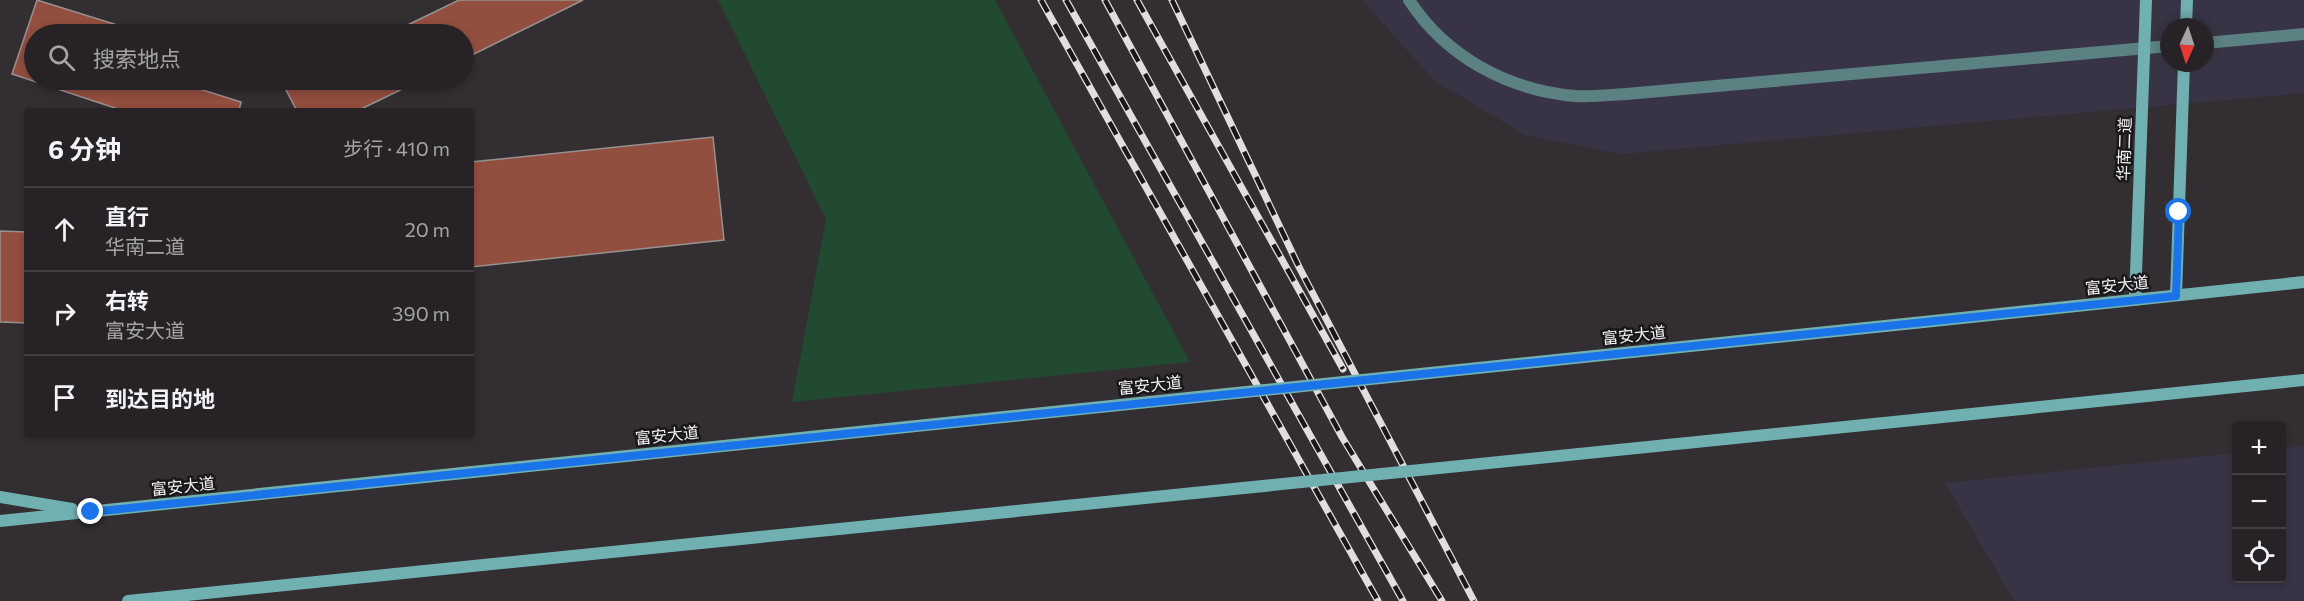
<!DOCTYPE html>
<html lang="zh">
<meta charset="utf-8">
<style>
body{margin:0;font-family:Commissioner,"Noto Sans SC",sans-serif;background:#2e2a2e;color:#f1f3f6}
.controls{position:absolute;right:18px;bottom:18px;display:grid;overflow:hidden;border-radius:6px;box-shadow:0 3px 9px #0003}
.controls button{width:54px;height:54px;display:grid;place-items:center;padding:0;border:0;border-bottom:2px solid #423f43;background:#262226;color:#f1f3f6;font:30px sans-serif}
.compass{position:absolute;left:2160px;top:18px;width:54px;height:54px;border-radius:50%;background:#262226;box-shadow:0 3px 9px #0003;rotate:183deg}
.stop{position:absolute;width:18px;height:18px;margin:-14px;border:4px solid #1a73e8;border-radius:50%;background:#fff}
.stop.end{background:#1a73e8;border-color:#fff;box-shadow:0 2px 6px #0008}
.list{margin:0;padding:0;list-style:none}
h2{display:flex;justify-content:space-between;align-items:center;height:78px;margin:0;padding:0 24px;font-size:26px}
h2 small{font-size:20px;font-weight:400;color:#a4a4a7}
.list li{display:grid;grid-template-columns:39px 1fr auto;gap:18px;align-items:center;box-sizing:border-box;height:84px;padding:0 24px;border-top:2px solid #423f43}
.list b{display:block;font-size:22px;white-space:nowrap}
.list p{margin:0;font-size:20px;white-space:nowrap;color:#a4a4a7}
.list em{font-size:20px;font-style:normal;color:#a4a4a7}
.icon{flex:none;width:33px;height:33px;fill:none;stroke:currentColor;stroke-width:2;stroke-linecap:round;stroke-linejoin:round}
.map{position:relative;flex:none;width:2304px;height:601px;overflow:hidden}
.search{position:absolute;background:#262226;box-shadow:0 3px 9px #0003;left:24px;top:24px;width:450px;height:66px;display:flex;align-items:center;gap:15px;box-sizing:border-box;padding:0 21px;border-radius:33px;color:#a4a4a7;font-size:22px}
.panel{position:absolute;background:#262226;box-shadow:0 3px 9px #0003;left:24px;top:108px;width:450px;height:330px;border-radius:6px}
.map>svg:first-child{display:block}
.commercial{fill:#383445;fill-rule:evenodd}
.green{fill:#214a30}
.building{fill:#924e3f;stroke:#99918f;stroke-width:1.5}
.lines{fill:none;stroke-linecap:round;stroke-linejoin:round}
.street{stroke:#5b8182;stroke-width:12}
.secondary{stroke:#71b0b1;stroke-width:12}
.rail-casing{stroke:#e1dde1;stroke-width:7}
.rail{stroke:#191719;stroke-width:4.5;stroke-dasharray:14;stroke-linecap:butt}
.secondary-bridge{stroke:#71b0b1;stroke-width:12}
.route{stroke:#1a73e8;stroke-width:8}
.labels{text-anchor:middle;stroke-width:5;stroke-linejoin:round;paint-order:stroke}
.street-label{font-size:16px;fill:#f6f3f6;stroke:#191719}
</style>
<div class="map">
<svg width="2304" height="601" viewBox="0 0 2304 601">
<rect width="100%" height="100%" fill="#322e32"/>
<g class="commercial">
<path d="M1362,0H2304V93L1621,154L1525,135L1434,80ZM2169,27H2205V63H2169Z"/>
<polygon points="2304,446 2304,601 2014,601 1945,483 2236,453 2236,578 2282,578 2282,448"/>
</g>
<polygon class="green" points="718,0 995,0 1190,362 792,402 826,219"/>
<g class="building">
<polygon points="37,0 146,34 34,34 34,80 171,80 241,102 239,111 124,111 12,74"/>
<polygon points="459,0 583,0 464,59 464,34 389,34"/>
<polygon points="297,80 421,80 357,111 297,111 284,86"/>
<polygon points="713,137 724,240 471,267 471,162"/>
<polygon points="0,231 27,232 27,323 0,322"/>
</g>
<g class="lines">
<g class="street">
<path d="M1409,0C1446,57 1508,90 1575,96C1592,97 1609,95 1626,94L2169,46"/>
<polyline points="2205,43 2304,34"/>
</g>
<g class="secondary">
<polyline points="2186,27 2187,0"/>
<polyline points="2176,295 2184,63"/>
<polyline points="2135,300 2146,0"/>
<polyline points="1914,323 2304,282"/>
<polyline points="1923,419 2304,380"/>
<polyline points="0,497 72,509"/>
<polyline points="0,521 829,435"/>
<polyline points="128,601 879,525"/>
</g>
<g class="rail-casing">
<g id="rail">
<polyline points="1041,0 1378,601"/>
<polyline points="1066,0 1403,601"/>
<polyline points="1105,0 1342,437 1442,601"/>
<polyline points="1137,0 1343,369"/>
<polyline points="1172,0 1299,267 1474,601"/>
</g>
</g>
<use href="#rail" class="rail"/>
<g class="secondary-bridge">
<polyline points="829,435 1914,323"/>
<polyline points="879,525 1923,419"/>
</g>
</g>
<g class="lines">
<polyline class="route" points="91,512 2176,296 2179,212"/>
</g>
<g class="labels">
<g class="street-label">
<text transform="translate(2124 149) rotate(-88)" y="6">华南二道</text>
<text transform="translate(2117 285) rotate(-6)" y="6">富安大道</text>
<text transform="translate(1634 335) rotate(-6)" y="6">富安大道</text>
<text transform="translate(1150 385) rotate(-6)" y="6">富安大道</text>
<text transform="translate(667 435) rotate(-6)" y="6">富安大道</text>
<text transform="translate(183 486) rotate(-6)" y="6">富安大道</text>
</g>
</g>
</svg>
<div class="controls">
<button>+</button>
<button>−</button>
<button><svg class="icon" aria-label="locate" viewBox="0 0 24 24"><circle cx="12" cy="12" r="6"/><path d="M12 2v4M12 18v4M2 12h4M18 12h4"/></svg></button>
</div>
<svg class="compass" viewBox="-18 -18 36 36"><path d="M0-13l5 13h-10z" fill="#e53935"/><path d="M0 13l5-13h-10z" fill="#a4a4a7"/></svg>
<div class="stop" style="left:2179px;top:212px"></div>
<div class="stop end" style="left:91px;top:512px"></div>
<div class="search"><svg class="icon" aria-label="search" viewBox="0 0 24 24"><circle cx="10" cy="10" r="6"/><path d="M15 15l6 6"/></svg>搜索地点</div>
<section class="panel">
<h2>6 分钟<small>步行 · 410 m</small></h2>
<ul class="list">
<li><svg class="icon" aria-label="ahead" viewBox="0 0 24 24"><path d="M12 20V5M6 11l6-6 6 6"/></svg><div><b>直行</b><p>华南二道</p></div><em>20 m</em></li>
<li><svg class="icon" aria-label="right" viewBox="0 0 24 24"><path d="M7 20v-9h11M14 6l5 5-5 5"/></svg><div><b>右转</b><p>富安大道</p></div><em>390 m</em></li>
<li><svg class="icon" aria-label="arrive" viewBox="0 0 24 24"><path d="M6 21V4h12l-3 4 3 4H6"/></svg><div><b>到达目的地</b></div></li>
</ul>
</section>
</div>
